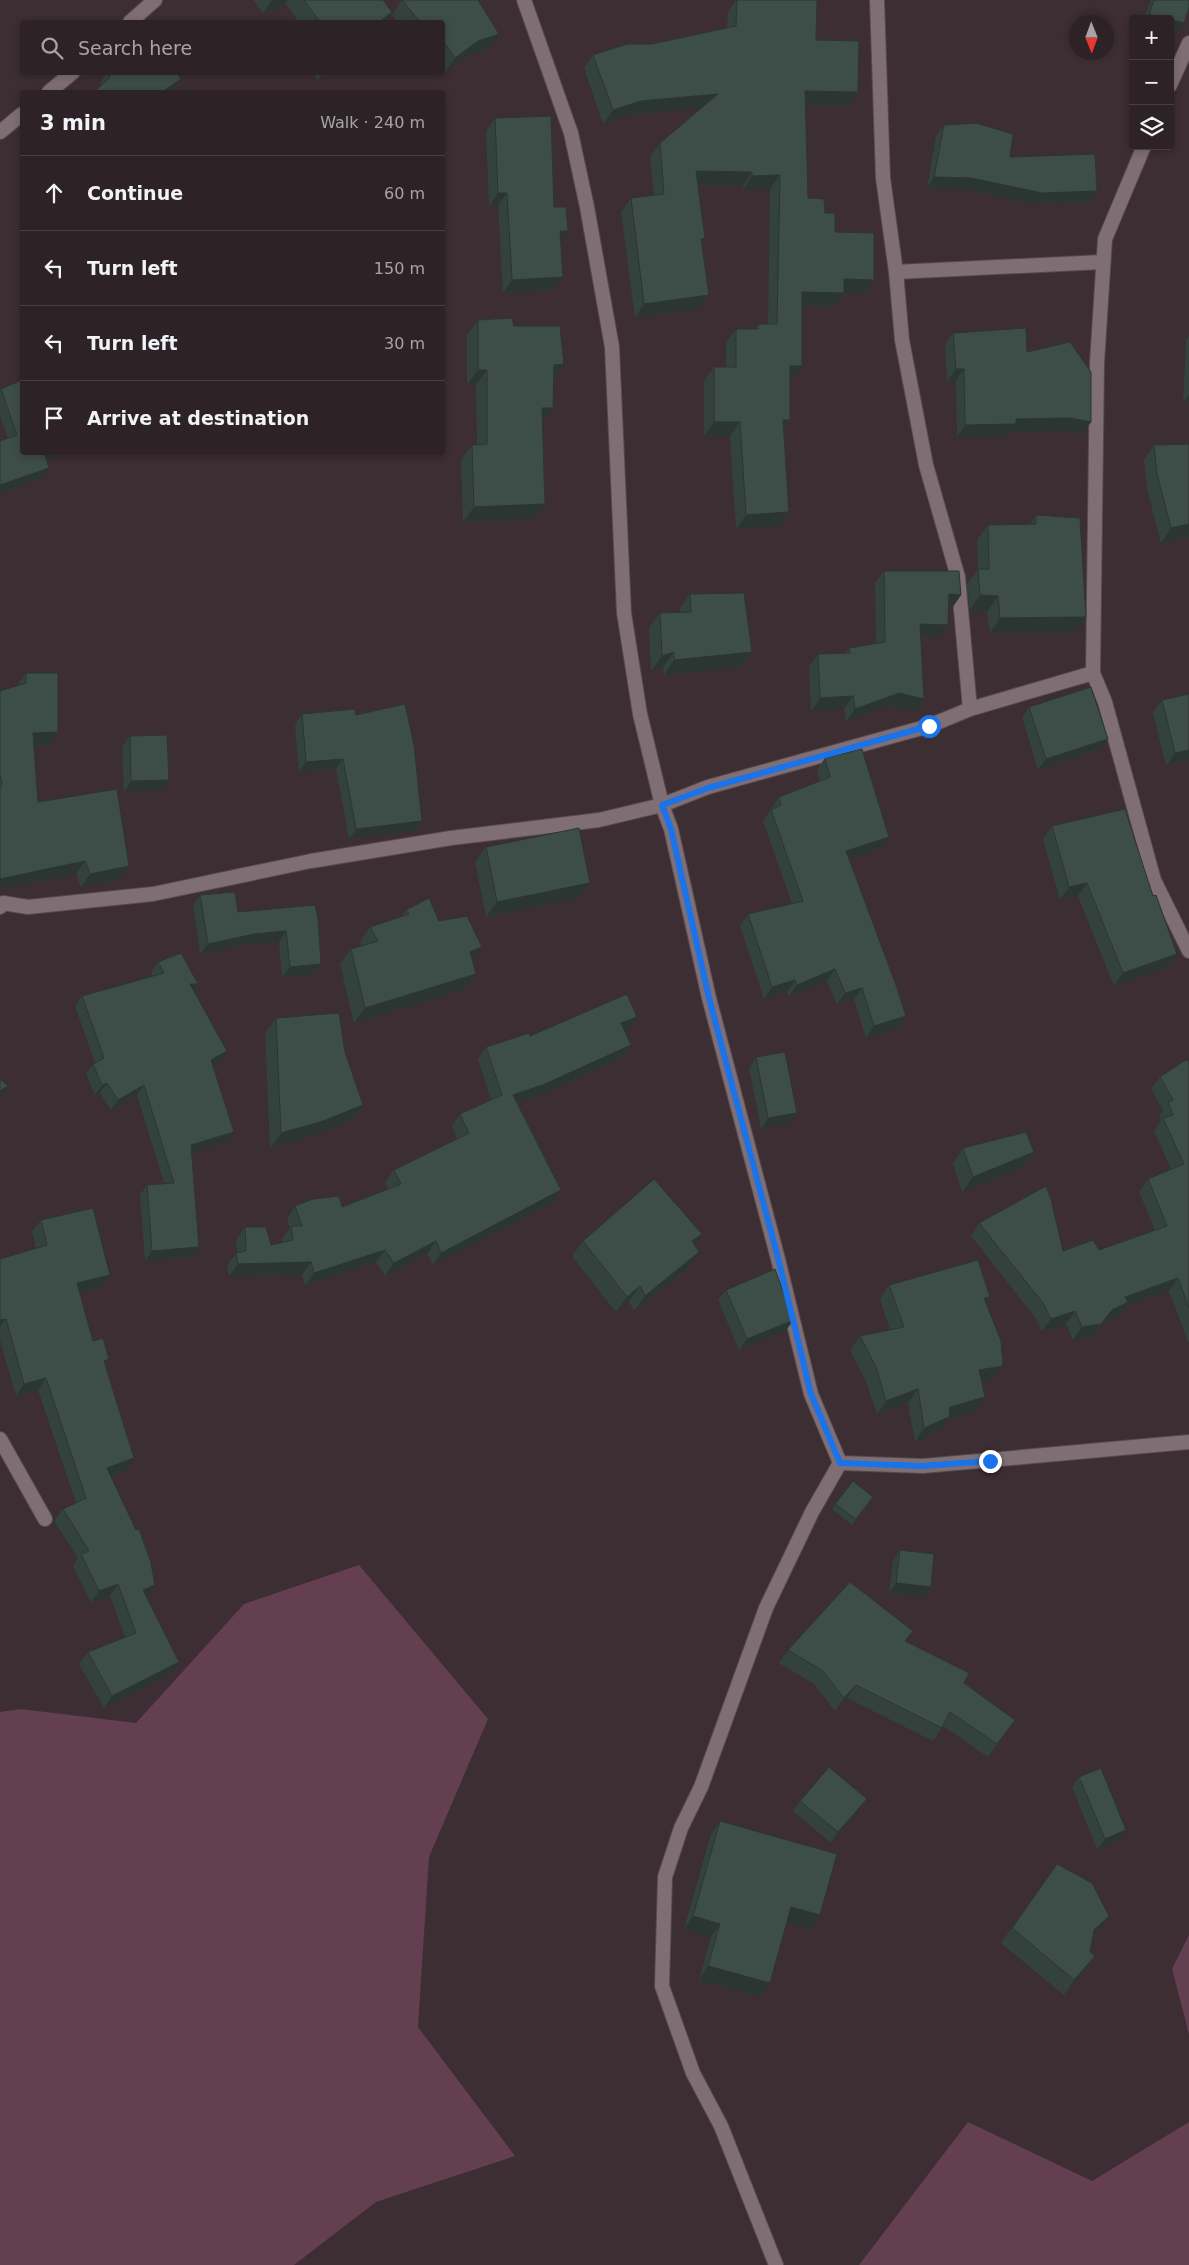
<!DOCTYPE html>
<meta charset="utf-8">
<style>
body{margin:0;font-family:"DejaVu Sans",sans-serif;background:#352a2e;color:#f1f3f6}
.controls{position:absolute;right:15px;top:15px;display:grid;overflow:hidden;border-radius:5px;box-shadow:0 2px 8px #0003}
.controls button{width:45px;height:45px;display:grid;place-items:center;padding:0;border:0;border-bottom:1px solid #483f43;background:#2d2226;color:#f1f3f6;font:25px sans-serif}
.compass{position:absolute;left:1069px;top:15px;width:45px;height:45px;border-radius:50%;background:#2d2226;box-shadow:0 2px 8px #0003;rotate:179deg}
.stop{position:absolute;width:15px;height:15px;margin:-11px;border:4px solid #1a73e8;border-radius:50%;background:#fff}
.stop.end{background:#1a73e8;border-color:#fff;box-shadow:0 1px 5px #0008}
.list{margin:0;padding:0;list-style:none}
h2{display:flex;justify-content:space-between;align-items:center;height:65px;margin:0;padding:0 20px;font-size:21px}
h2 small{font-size:16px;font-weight:400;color:#a7a4a7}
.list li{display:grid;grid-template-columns:32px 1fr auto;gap:15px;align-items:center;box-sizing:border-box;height:75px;padding:0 20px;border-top:1px solid #483f43}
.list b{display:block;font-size:19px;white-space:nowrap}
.list em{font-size:16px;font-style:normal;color:#a7a4a7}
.icon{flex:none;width:28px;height:28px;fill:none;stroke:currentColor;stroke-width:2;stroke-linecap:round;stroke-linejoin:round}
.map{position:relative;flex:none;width:1189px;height:2265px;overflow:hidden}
.search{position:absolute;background:#2d2226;box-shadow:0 2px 8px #0003;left:20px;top:20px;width:425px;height:55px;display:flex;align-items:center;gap:12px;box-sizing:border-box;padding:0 18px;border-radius:5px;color:#a7a4a7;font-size:19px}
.panel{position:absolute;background:#2d2226;box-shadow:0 2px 8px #0003;left:20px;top:90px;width:425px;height:365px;border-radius:5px}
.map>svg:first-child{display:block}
.green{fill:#633f4f}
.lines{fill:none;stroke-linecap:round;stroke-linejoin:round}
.minor-casing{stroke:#564a4f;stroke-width:16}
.minor{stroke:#7f6f75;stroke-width:14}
.wall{fill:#34423d}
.shaded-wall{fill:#2b3632}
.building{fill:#3d4d47;stroke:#2b3632}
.route{stroke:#1a73e8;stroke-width:6}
</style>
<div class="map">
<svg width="1189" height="2265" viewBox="0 0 1189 2265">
<rect width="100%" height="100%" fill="#3c2e33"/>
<g class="green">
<polygon points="359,1565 488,1719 429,1857 418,2027 515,2156 376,2202 294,2265 0,2265 0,1712 21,1709 136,1723 244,1604"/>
<polygon points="1189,1935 1189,2034 1172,1969"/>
<polygon points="968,2122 1092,2181 1189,2122 1189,2265 859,2265"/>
</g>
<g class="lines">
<g class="minor-casing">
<g id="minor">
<polyline points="524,0 571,133 587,207 612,347 624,613 640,714 662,805 671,829 709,998 778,1259 811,1394 840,1463 923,1466 1189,1442"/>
<polyline points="877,0 883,178 896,272 902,340 926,465 958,577 970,709"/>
<polyline points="130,22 155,0"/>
<polyline points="1170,85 1189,43"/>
<polyline points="49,92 73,72"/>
<polyline points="0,132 22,114"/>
<polyline points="1144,146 1105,239 1097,363 1093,673 1105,702 1154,880 1189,951"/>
<polyline points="896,272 1103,262"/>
<polyline points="0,907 3,903 28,907 153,894 311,861 451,838 599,820 662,805 708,787 929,726 970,709 1093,673"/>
<polyline points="0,1439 45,1519"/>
<polyline points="776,2265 721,2126 693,2073 662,1986 665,1877 681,1828 701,1787 766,1608 812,1512 840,1463"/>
</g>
</g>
<use href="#minor" class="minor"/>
</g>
<g class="wall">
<polygon points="253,0 383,0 385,22 299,22 285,3 272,13 263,13"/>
<polygon points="402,0 479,2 488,49 467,56 444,73 442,70 442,22 398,22 392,15"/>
<polygon points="736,0 817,0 816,40 858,92 848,106 805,105 808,198 825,213 835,232 874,280 864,294 844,293 834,307 802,306 792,380 790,380 790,420 784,428 789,512 780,526 736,529 730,436 704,436 704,381 714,367 726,367 726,342 736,329 755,329 758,324 768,324 770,189 743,190 743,186 698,185 702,243 709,295 699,309 635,318 621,212 631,198 654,195 650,157 660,143 701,108 631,115 603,124 584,68 593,55 652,44 727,28 728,12"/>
<polygon points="1151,0 1189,0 1177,33 1170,31 1170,19 1144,19"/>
<polygon points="107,72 181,79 173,89 169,92 94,92 102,85 100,83"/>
<polygon points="312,72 327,72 318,80"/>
<polygon points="495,118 554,207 563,277 554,290 503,293 498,205 489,206 486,131"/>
<polygon points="944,125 1010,157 1097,191 1090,202 1034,204 963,189 927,188 936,136"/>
<polygon points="22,162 22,170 20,166"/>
<polygon points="478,320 514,326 564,364 554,379 542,423 545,504 534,519 463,522 461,460 472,445 477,444 476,385 467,385 467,335"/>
<polygon points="953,333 1027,352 1091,422 1082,434 1063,431 1011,432 1008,436 957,437 956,381 947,382 945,345"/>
<polygon points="1189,336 1189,402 1183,403 1186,340"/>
<polygon points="1,389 46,460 42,478 8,438 0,416 0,390"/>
<polygon points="1189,444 1189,537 1161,543 1147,489 1144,460 1154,445"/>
<polygon points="1036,515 1075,632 990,633 987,612 970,610 967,584 978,569 977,540 988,525 1030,524"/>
<polygon points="884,571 961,595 952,608 948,608 939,637 921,637 924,699 915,711 890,705 846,722 844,709 811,711 809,667 818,654 846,653 849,648 876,644 875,583"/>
<polygon points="690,594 752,652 741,667 664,675 663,667 651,671 649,628 660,613 680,612 679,610"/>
<polygon points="26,673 49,745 34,746 38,802 120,879 81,887 76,874 0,889 0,691 17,686"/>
<polygon points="1162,700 1189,760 1166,766 1153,713"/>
<polygon points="1029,707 1108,739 1101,749 1038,770 1022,717"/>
<polygon points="302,714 356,715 415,831 349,839 336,769 299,772 295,725"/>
<polygon points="130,736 162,790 124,792 122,747"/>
<polygon points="825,758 889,837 881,848 849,858 906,1016 898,1028 866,1038 854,999 837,1004 827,981 789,996 787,992 764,999 740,926 748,914 792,904 763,821 779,797 820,781 817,770"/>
<polygon points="1052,826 1153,896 1177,954 1168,967 1114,986 1078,896 1060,900 1043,839"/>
<polygon points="486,847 579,898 486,917 475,862"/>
<polygon points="200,895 238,912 315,905 321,964 313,974 282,977 279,942 247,944 200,954 193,905"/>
<polygon points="406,910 439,921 473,961 476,974 466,989 354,1023 340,964 351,949 362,946 360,942 370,927 402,916"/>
<polygon points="158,962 194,990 227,1051 220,1061 213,1065 227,1142 192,1152 192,1257 145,1261 140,1195 147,1185 164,1183 137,1095 111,1110 100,1093 95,1095 86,1074 93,1064 95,1063 75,1006 82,996 153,976 151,972"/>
<polygon points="637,1017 629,1029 625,1031 631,1045 622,1058 537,1096 517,1103 561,1190 552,1203 433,1265 427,1254 385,1276 376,1262 305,1285 302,1275 229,1276 227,1265 237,1253 236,1240 245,1227 271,1245 282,1242 282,1239 290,1228 287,1219 295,1206 342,1207 388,1189 385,1183 394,1170 457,1139 452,1126 460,1114 491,1100 478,1059 486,1047 530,1036"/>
<polygon points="276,1018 345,1052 363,1105 352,1120 312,1136 270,1148 265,1033"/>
<polygon points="756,1057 789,1123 761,1129 749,1068"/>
<polygon points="1189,1060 1189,1344 1169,1291 1126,1306 1120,1315 1103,1323 1092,1337 1073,1340 1066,1324 1042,1331 1034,1316 971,1236 979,1223 1063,1251 1099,1250 1155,1230 1139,1192 1148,1179 1171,1169 1154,1131 1161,1120 1159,1115 1163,1110 1151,1089 1160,1077"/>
<polygon points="963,1148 1034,1152 1024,1167 962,1192 953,1164"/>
<polygon points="41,1220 101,1287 79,1292 93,1341 105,1364 126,1470 110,1476 155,1585 147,1597 171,1674 104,1708 79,1664 88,1652 125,1637 110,1596 91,1603 73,1566 78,1558 54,1521 63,1509 76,1503 38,1390 16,1396 0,1340 0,1259 36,1248 32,1232"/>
<polygon points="583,1241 694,1245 688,1268 634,1311 629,1301 616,1312 572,1256"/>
<polygon points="889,1285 990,1297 986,1303 993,1380 982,1381 976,1411 948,1419 939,1431 915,1442 908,1403 877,1414 866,1381 850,1350 860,1336 890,1330 880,1299"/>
<polygon points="726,1290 786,1330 739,1350 718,1300"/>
<polygon points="870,1502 852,1525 832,1509 835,1504"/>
<polygon points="900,1550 931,1587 924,1597 889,1593 893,1561"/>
<polygon points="905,1641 1015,1720 988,1757 943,1726 933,1741 847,1698 835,1711 814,1684 779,1663 788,1650"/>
<polygon points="1079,1777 1119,1841 1097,1849 1072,1787"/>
<polygon points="867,1799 859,1809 831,1843 793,1811 800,1801"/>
<polygon points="720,1821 820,1915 810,1929 787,1922 770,1983 761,1997 699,1980 711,1937 684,1929 711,1834"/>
<polygon points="1057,1864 1099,1931 1093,1937 1090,1952 1095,1956 1084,1971 1064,1995 1001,1943"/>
</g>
<g class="shaded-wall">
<polygon points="272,0 288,0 285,3 272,13 263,13"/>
<polygon points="392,12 385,22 379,22"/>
<polygon points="1149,14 1169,19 1145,19"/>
<polygon points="1170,19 1184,23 1177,33 1170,31"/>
<polygon points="499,34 488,49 467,56 444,73 455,58 478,41"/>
<polygon points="323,72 327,72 318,80"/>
<polygon points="181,79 173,89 169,92 162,92"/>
<polygon points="805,91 858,92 848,106 795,105"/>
<polygon points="718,94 709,107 631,115 603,124 613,110 641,101"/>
<polygon points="696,171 752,172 743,186 687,184"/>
<polygon points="780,175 770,189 743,190 752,176"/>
<polygon points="934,177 971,178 1097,191 1090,202 1034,204 963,189 927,188"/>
<polygon points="498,193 507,193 498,205 489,206"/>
<polygon points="560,231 568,231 559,244"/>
<polygon points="563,277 554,290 503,293 512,280"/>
<polygon points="844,279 874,280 864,294 844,293 834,307 792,305 802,292"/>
<polygon points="709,295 699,309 635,318 644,304"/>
<polygon points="564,364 553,379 554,365"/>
<polygon points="790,366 802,366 792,380 780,380"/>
<polygon points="956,369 964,369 956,381 947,382"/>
<polygon points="478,370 487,370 476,385 467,385"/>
<polygon points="1189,395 1189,402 1183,403"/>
<polygon points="542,408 553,408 543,423 531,423"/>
<polygon points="1071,418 1091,422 1082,434 1063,431 1011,432 1008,436 957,437 965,425 1016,419"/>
<polygon points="783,420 790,420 780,433"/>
<polygon points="714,422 740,422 730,436 704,436"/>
<polygon points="46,452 65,452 37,464 44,453"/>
<polygon points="49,468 42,478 0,493 0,485"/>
<polygon points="545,504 534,519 463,522 474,507"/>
<polygon points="789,512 780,526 736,529 746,515"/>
<polygon points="1189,524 1189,537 1161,543 1171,528"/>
<polygon points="949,594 961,595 952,608 940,607"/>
<polygon points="980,595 998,596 987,612 970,610"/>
<polygon points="1086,617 1075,632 990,633 1000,618"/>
<polygon points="920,624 948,625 939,637 911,636"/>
<polygon points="674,652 663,667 651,671 662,656"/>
<polygon points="752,652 741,667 664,675 674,660"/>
<polygon points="899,693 924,699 915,711 890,705 846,722 855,709"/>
<polygon points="853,696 844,709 811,711 820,698"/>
<polygon points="58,732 49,745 24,746 33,733"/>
<polygon points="1108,739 1101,749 1038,770 1046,759"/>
<polygon points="1189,750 1189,760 1166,766 1175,753"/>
<polygon points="343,759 336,769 299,772 306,762"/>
<polygon points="169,780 162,790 124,792 131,781"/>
<polygon points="422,821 415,831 349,839 356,829"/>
<polygon points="889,837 881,848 838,862 846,851"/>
<polygon points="85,861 76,874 0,889 0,879"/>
<polygon points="129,866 120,879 81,887 90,874"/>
<polygon points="590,883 579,898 486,917 497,902"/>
<polygon points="1087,883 1078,896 1060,900 1069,887"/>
<polygon points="286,931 279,942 247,944 200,954 208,944 254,934"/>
<polygon points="482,947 472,962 470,952"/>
<polygon points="1177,954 1168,967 1114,986 1123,973"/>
<polygon points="321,964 313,974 282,977 290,967"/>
<polygon points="835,969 827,981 789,996 797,985"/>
<polygon points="476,974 466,989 354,1023 365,1008"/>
<polygon points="795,980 787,992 764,999 772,987"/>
<polygon points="190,984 198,984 191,994"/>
<polygon points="862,988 854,999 837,1004 845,993"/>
<polygon points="906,1016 898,1028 866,1038 874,1026"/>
<polygon points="637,1017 629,1029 613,1036 621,1023"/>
<polygon points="631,1045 622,1058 537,1096 504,1107 513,1095"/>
<polygon points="227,1051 220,1061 204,1070 211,1060"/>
<polygon points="107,1083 100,1093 95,1095 102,1085"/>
<polygon points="144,1085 137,1095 111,1110 118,1100"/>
<polygon points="8,1086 0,1097 0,1091"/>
<polygon points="363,1105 352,1120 312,1136 270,1148 281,1133"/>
<polygon points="797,1113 789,1123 761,1129 768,1118"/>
<polygon points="234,1132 227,1142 184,1155 191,1145"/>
<polygon points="1034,1152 1024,1167 962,1192 973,1177"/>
<polygon points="561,1190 552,1203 433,1265 441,1253"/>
<polygon points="702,1234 692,1249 692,1241"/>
<polygon points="436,1241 427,1254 385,1276 394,1263"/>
<polygon points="199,1247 192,1257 145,1261 152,1251"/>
<polygon points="385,1250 376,1262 305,1285 314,1273"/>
<polygon points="699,1252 688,1268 634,1311 645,1296"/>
<polygon points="311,1262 302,1275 229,1276 238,1264"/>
<polygon points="110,1275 101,1287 68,1295 77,1283"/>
<polygon points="1178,1278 1169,1291 1126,1306 1120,1315 1103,1323 1092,1337 1073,1340 1082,1327 1112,1310 1125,1297"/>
<polygon points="640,1286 629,1301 616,1312 627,1297"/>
<polygon points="990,1297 980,1311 984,1298"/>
<polygon points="1075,1311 1066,1324 1042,1331 1051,1319"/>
<polygon points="6,1319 0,1327 0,1320"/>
<polygon points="794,1320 786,1330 739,1350 747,1339"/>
<polygon points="1003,1366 993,1380 969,1383 979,1370"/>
<polygon points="46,1378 38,1390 16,1396 24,1384"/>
<polygon points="918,1389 908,1403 877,1414 886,1401"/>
<polygon points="985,1397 976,1411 948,1419 939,1431 915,1442 924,1428 950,1407"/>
<polygon points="134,1458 126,1470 98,1480 107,1468"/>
<polygon points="896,1583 931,1587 924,1597 889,1593"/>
<polygon points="118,1584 110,1596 91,1603 99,1591"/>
<polygon points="155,1585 147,1597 143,1590"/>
<polygon points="179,1662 171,1674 104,1708 112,1696"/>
<polygon points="856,1685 847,1698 835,1711 844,1698"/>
<polygon points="867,1799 859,1809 831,1843 838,1832"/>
<polygon points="1126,1830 1119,1841 1097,1849 1105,1839"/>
<polygon points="791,1907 820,1915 810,1929 782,1920"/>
<polygon points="693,1916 720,1924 711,1937 684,1929"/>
<polygon points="1109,1916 1099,1931 1083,1945 1094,1930"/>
<polygon points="1095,1956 1084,1971 1064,1995 1074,1980"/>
<polygon points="708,1966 770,1983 761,1997 699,1980"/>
</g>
<g class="building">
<polygon points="304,0 383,0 392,12 379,22 320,22"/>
<polygon points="402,0 478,0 499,34 478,41 455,58 442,40 442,22 420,22"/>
<polygon points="737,0 817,0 816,40 859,41 858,92 805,91 808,198 824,199 825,213 835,213 835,232 874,233 874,280 844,279 844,293 802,292 802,366 790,366 790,420 783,420 789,512 746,515 740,422 714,422 714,367 736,367 736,329 758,329 758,324 777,324 780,175 752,176 752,172 696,171 705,238 701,239 709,295 644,304 631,198 664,194 660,143 718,94 641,101 613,110 593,55 627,44 652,44 736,26"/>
<polygon points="1154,0 1189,0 1189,8 1184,23 1149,14"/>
<polygon points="107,72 176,72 181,79 162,92 141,92 140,91 139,92 94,92 110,77"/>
<polygon points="551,116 554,207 566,207 568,231 560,231 563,277 512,280 507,193 498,193 495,118"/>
<polygon points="976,123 1013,134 1010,157 1095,154 1097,191 1042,193 971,178 934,177 944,125"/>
<polygon points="512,318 514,326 560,326 564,364 554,365 553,408 542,408 545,504 474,507 472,445 487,444 487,370 478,370 478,320"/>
<polygon points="1026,328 1027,352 1070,342 1091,372 1091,422 1071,418 1016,419 1016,424 965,425 964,369 956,369 953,333"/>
<polygon points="22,380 22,452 46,452 44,453 49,468 0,485 0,441 17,435 1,389"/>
<polygon points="1189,444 1189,524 1171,528 1157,474 1154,445"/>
<polygon points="1036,515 1080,518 1086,617 1000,618 998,596 980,595 978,569 989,569 988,525 1036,524"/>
<polygon points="884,571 959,571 961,595 949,594 948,625 920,624 924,699 899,693 855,709 853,696 820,698 818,654 850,653 849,648 885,642"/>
<polygon points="744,593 752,652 674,660 674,652 662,656 660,613 691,612 690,594"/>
<polygon points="26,673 58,673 58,732 33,733 38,802 117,789 129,866 90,874 85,861 0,879 0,788 2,785 0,774 0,691 26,683"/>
<polygon points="1091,687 1108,739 1046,759 1029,707"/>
<polygon points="1189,694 1189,750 1175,753 1162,700"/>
<polygon points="405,704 414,745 422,821 356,829 343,759 306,762 302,714 355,709 356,715"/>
<polygon points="167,735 169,780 131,781 130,736"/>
<polygon points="862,749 889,837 846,851 896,985 906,1016 874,1026 862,988 845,993 835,969 797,985 795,980 772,987 748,914 803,901 771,810 781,805 779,797 830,777 825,758"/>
<polygon points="1125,809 1153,896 1156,895 1177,954 1123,973 1087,883 1069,887 1052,826"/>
<polygon points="579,828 590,883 497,902 486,847"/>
<polygon points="235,892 238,912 315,905 318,919 321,964 290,967 286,931 254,934 208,944 200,895"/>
<polygon points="429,898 439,921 467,916 482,947 470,952 476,974 365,1008 351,949 378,941 370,927 409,914 406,910"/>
<polygon points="181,953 198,984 190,984 227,1051 211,1060 234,1132 191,1145 199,1247 152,1251 147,1185 174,1183 144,1085 118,1100 107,1083 102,1085 93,1064 104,1058 82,996 164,973 158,962"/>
<polygon points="627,994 637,1017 621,1023 631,1045 545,1084 513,1095 561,1190 441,1253 436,1241 394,1263 385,1250 314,1273 311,1262 238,1264 236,1253 246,1251 245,1227 266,1227 271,1245 293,1240 291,1226 302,1226 295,1206 313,1199 339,1196 342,1207 401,1184 394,1170 469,1133 460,1114 502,1095 486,1047 529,1033 530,1036"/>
<polygon points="339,1013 345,1052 363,1105 323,1121 281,1133 276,1018"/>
<polygon points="785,1052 797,1113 768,1118 756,1057"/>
<polygon points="1189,1060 1189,1308 1178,1278 1125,1297 1128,1302 1112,1310 1101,1324 1082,1327 1075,1311 1051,1319 1043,1303 979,1223 1046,1186 1051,1199 1063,1251 1093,1240 1099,1250 1167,1226 1148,1179 1184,1164 1163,1118 1173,1115 1168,1102 1173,1100 1160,1077 1184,1061"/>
<polygon points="0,1079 8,1086 0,1091"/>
<polygon points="1026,1132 1034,1152 973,1177 963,1148"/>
<polygon points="654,1179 702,1234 692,1241 699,1252 645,1296 640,1286 627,1297 583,1241"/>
<polygon points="93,1208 110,1275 77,1283 93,1341 103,1338 109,1359 104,1361 134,1458 107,1468 136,1530 139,1529 151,1563 155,1585 143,1590 179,1662 112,1696 88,1652 136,1633 118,1584 99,1591 81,1554 89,1551 63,1509 86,1498 46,1378 24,1384 6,1319 0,1320 0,1259 47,1245 41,1220"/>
<polygon points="978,1260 990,1297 984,1298 1001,1341 1003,1366 979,1370 985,1397 950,1407 949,1417 924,1428 918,1389 886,1401 876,1367 860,1336 904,1327 889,1285"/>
<polygon points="775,1269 794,1320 747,1339 726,1290"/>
<polygon points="853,1481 873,1497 856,1519 835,1504"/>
<polygon points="900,1550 934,1554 931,1587 896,1583"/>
<polygon points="850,1582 913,1631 905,1641 969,1673 964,1683 1015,1720 997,1744 950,1712 942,1728 856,1685 844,1698 823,1671 788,1650"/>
<polygon points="829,1767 867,1799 838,1832 800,1801"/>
<polygon points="1101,1768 1126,1830 1105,1839 1079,1777"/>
<polygon points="720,1821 837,1854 820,1915 791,1907 770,1983 708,1966 720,1924 693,1916"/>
<polygon points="1057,1864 1092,1883 1109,1916 1094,1930 1090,1952 1095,1956 1074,1980 1012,1928"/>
</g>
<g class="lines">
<polyline class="route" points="929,726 708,788 662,805 671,829 709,998 778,1258 811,1394 840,1463 922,1466 990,1461"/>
</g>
</svg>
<div class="controls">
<button>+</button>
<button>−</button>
<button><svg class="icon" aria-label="layers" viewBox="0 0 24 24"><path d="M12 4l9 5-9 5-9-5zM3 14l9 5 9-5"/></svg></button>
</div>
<svg class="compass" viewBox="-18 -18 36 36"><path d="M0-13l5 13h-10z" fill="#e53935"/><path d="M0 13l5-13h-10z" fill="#a7a4a7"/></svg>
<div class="stop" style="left:929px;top:726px"></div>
<div class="stop end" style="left:990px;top:1461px"></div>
<div class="search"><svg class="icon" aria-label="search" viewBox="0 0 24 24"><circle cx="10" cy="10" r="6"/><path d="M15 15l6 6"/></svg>Search here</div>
<section class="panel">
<h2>3 min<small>Walk · 240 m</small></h2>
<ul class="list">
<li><svg class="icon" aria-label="ahead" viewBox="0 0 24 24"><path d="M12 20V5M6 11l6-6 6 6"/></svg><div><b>Continue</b></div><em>60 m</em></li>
<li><svg class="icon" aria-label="left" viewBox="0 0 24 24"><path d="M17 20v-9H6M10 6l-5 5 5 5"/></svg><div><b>Turn left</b></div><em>150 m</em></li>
<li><svg class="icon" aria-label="left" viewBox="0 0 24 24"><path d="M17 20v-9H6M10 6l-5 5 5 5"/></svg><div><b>Turn left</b></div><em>30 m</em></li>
<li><svg class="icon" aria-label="arrive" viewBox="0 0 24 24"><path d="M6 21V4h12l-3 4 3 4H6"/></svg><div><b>Arrive at destination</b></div></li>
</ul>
</section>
</div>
